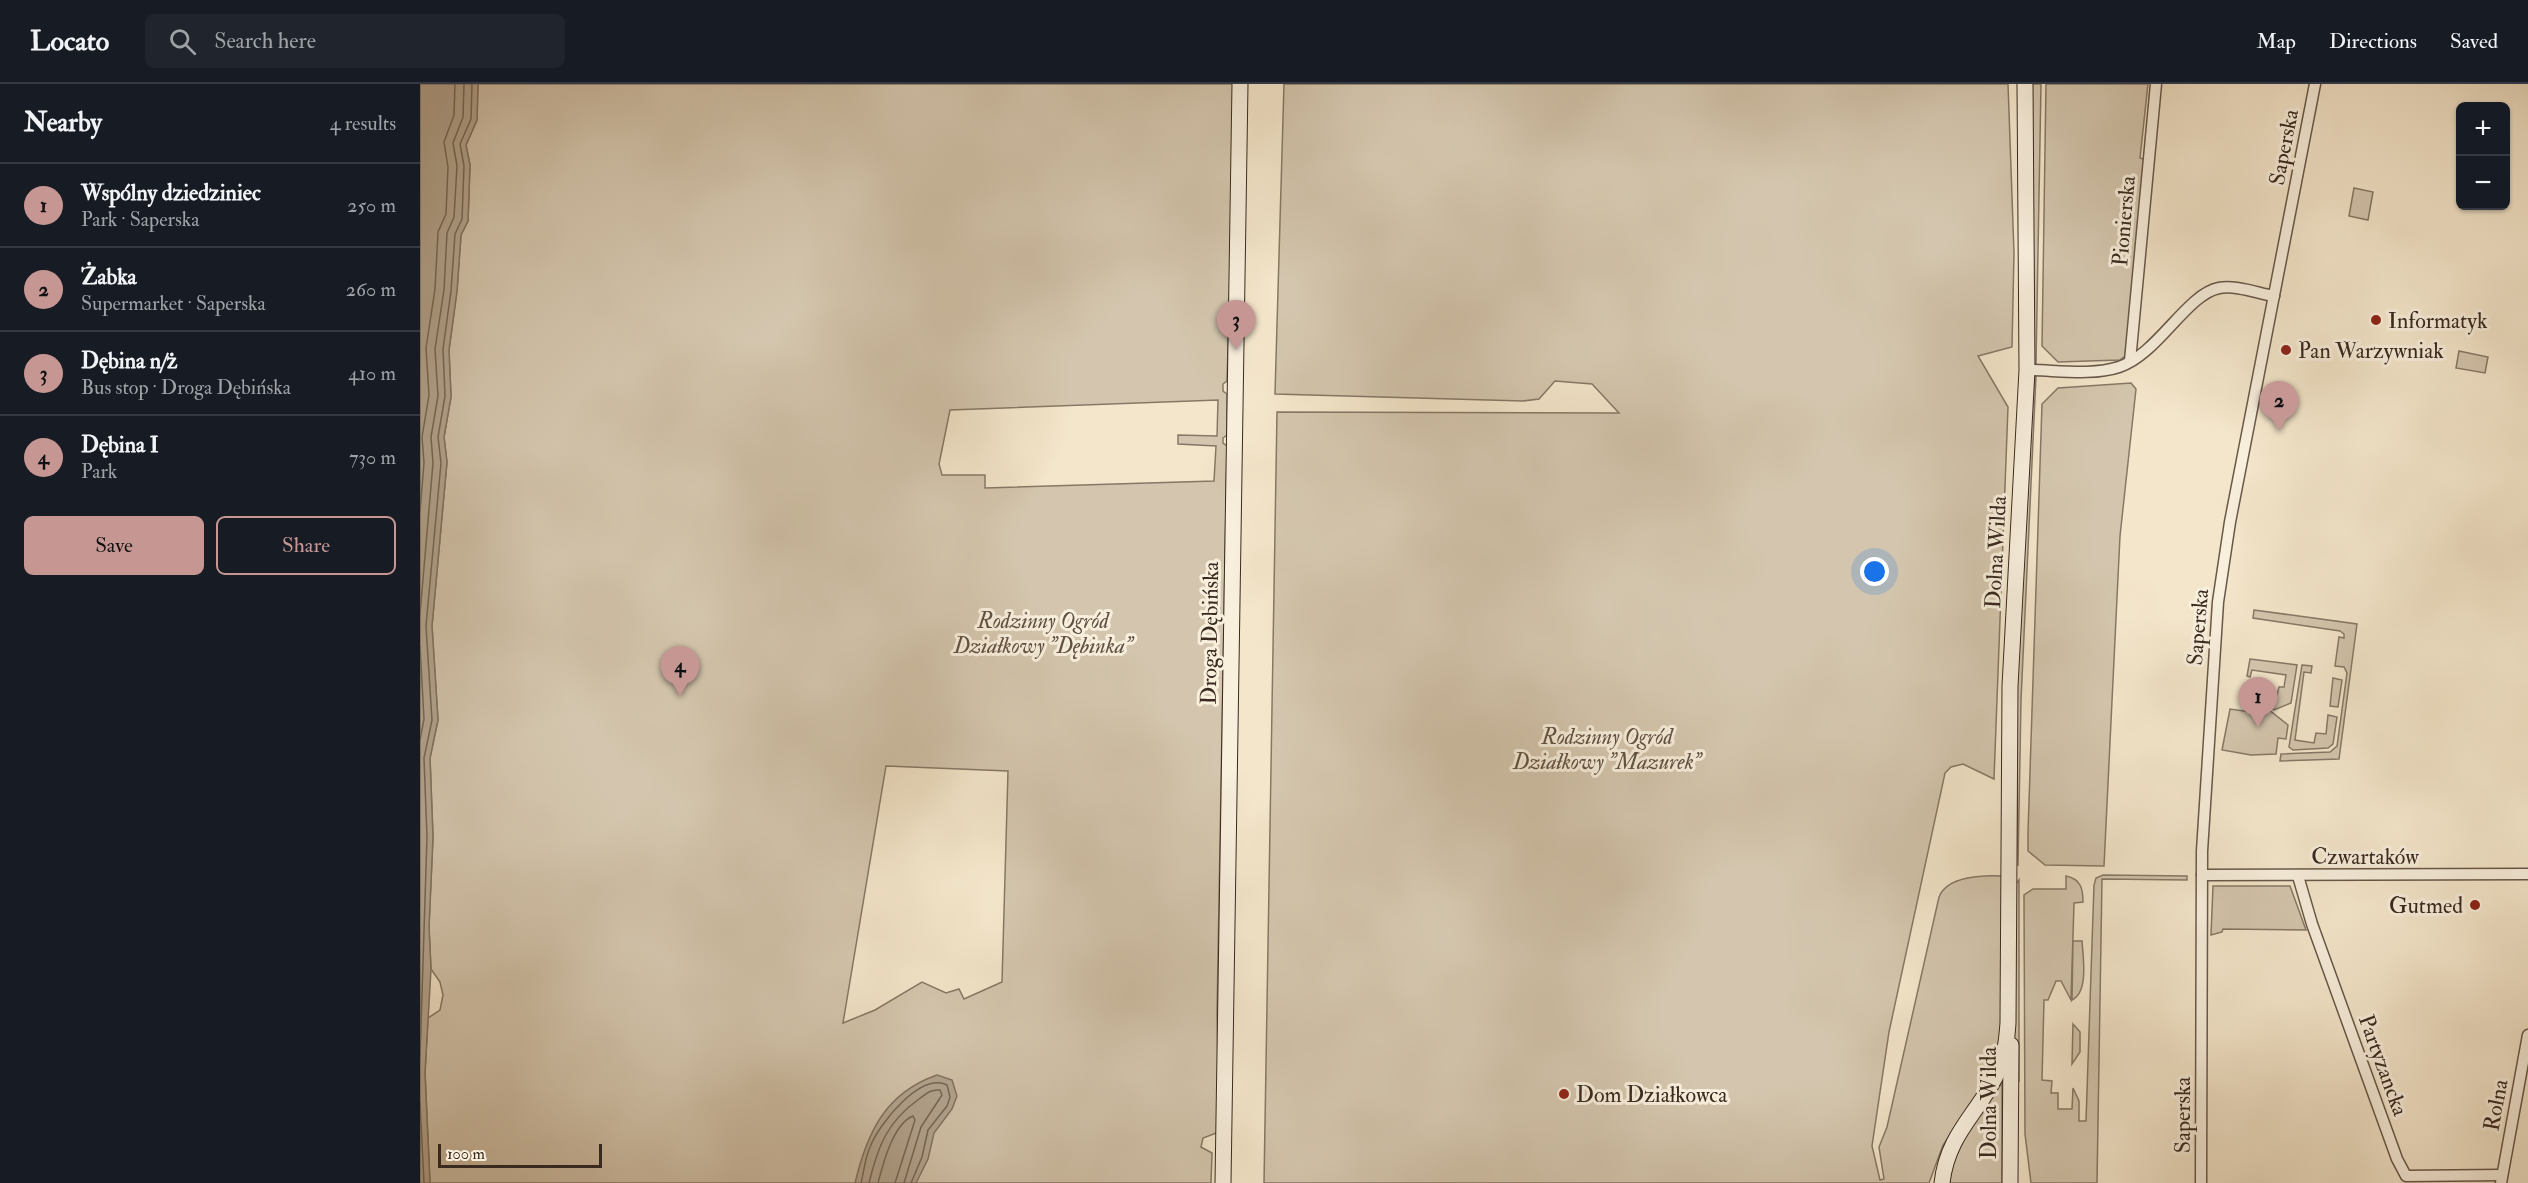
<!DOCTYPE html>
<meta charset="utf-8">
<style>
body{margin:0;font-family:"IM FELL Double Pica",serif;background:#20242c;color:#f1f3f6}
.controls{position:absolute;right:18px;top:18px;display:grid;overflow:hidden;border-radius:9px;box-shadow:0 2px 4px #0004}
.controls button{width:54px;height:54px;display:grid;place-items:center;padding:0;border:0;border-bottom:2px solid #363941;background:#171b24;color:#f1f3f6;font:30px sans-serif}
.scale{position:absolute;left:18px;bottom:15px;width:164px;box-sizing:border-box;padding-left:6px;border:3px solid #39291f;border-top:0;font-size:16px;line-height:21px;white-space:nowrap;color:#39291f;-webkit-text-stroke:4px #f8efdd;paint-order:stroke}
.you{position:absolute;left:1455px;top:488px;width:21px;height:21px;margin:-15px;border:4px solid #fff;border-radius:50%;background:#1a73e8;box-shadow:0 0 0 9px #1a73e833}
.badge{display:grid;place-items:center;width:39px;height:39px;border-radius:50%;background:#c59692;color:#111;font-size:20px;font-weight:700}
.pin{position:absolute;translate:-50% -50px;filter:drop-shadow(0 2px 3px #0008)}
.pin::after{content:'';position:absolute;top:32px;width:21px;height:18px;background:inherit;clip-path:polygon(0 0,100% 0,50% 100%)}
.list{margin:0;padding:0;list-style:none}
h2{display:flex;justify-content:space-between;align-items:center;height:78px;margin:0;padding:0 24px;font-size:26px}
h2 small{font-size:20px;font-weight:400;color:#9ea1a6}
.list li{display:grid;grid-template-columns:39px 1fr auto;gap:18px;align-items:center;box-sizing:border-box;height:84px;padding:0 24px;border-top:2px solid #363941}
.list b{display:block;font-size:22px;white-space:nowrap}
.list p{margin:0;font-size:20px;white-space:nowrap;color:#9ea1a6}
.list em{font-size:20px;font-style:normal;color:#9ea1a6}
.actions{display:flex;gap:12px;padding:18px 24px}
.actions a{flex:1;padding:14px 0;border:2px solid #c59692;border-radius:9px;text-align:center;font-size:21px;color:#c59692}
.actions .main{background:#c59692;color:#111}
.icon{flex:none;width:33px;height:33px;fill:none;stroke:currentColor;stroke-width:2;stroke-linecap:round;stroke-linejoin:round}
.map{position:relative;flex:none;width:2108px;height:1099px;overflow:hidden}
header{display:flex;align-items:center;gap:36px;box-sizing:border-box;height:84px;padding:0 30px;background:#171b24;border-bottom:2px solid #363941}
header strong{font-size:28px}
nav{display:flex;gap:33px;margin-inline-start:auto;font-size:21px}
.search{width:420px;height:54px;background:#20242c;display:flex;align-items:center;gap:15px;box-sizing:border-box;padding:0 21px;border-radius:9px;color:#9ea1a6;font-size:22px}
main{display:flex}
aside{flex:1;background:#171b24}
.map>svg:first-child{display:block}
.green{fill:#d4c6ae;stroke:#867866;stroke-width:1.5;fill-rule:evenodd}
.water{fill:#b4a691;stroke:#837463;stroke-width:1.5}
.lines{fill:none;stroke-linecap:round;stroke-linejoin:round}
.shore{stroke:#766858;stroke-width:1.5}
.street-casing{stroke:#68584a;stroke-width:13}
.secondary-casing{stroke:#39291f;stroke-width:17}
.street{stroke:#f8efdd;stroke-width:10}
.secondary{stroke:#f8efdd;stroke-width:15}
.poi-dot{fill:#8f2418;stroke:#f8efdd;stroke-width:2}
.labels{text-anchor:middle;stroke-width:6;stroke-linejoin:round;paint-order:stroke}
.street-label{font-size:22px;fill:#39291f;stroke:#f8efdd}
.poi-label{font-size:22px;fill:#39291f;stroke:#f8efdd;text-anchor:start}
.park-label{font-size:22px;font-style:italic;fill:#605043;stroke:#f8efdd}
</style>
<header>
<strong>Locato</strong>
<div class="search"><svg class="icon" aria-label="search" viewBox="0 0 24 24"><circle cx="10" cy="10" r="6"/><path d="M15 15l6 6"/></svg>Search here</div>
<nav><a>Map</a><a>Directions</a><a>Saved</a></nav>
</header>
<main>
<aside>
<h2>Nearby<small>4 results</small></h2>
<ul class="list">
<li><span class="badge">1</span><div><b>Wspólny dziedziniec</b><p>Park · Saperska</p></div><em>250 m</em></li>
<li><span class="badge">2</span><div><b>Żabka</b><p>Supermarket · Saperska</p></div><em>260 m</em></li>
<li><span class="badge">3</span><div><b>Dębina n/ż</b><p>Bus stop · Droga Dębińska</p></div><em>410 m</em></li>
<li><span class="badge">4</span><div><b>Dębina I</b><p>Park</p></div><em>730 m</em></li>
</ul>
<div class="actions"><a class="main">Save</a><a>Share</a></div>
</aside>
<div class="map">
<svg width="2108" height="1099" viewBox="0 0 2108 1099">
<rect width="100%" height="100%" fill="#f4e6cb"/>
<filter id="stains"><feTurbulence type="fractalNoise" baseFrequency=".00333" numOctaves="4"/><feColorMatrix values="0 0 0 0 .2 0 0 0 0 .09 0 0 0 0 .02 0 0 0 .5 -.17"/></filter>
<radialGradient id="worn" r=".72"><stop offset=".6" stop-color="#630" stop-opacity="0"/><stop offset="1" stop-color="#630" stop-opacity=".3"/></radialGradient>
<g class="green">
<path d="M58,0H816L807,297L803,300V307L807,310V351L803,354V359L807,362L797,929L799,1048L783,1054L781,1063L792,1069L791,1099H10L5,989L8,934L20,926L23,911L20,898L11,885L9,843L13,753L10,674L18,636L12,542L27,378L24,353L31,313L29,266L37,207L41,151L48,137L50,81L46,61L57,36ZM798,316L797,352L758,351V360L796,362L794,397L565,404V391H522L519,380L530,326ZM466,682L588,687L582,898L544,915L539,905L526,909L502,898L455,926L423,939Z"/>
<path d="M864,0H1588L1594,169L1592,263L1558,272L1588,323L1574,695L1543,680L1531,683L1525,689L1469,948L1452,1062L1460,1096L1464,1095L1459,1063L1467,1043L1519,813C1527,792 1563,791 1582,792V939L1577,973L1560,1010L1523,1061L1509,1099H844L857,328L1199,329L1172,300L1135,297L1119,315L1103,317L855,310Z"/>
<polygon points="1612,0 1621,0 1616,280 1613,278"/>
<polygon points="1626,0 1728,0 1720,74 1727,76 1705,272 1700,276 1638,278 1622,262"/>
<polygon points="1934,104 1953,108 1948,136 1929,132"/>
<polygon points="2039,267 2068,273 2065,289 2036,284"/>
<polygon points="1616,292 1601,616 1598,782 1596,609 1614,294"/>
<polygon points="1711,299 1716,305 1700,452 1684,782 1625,781 1608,767 1608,749 1622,320 1638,304"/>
<polygon points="1834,526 1937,540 1919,675 1860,677 1861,670 1910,668 1917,662 1927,589 1924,583 1915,582 1919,553 1924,554 1924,550 1920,547 1833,534"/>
<polygon points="1830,575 1877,581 1871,619 1854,626 1836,612 1857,611 1859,603 1864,603 1866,591 1832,586 1830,593 1827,592"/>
<polygon points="1882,581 1892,582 1891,589 1884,588 1875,656 1894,659 1896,649 1906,650 1908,631 1917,633 1913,660 1908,664 1873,666 1869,663"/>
<polygon points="1913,594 1922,596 1918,623 1910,622"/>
<polygon points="1834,614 1868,641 1866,655 1858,654 1856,670 1831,671 1802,666 1810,625 1831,628"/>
<path d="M1683,791L1767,792V796L1682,795L1677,1099H1611L1605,1050L1604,811L1613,805H1646V792C1661,795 1663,805 1663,818L1654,819L1651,916L1641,897H1636L1628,916H1624L1622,996L1632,997L1631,1009H1638V1025H1652L1653,1004L1659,1017V1037H1666L1674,801L1676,794Z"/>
<polygon points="1599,796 1599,998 1594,968 1595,801"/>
<polygon points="1793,802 1870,802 1886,846 1803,845 1802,848 1791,851"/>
<path d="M1653,857H1662C1663,873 1669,908 1652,916Z"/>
<polygon points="1653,940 1660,948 1660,968 1652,980"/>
<path d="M1582,999V1099H1528C1535,1056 1557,1033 1582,999Z"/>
</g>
<g class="water">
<polygon points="0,0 58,0 57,36 46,61 50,81 48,137 41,151 37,207 29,266 31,313 24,353 27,378 12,542 18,636 10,674 13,753 9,843 11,885 5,989 10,1099 0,1099"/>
<path d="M517,991L532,996L537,1012L532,1025L514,1049L508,1075L496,1099H435C447,1049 465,1009 517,991Z"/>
</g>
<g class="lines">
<g class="shore">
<polyline points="0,428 4,379 2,353 9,311 6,264 15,205 18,148 26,130 28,83 24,58 34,31 35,0"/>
<polyline points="0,530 13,379 11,353 18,312 15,265 24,206 27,149 34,133 37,82 33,59 43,33 44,0"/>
<polyline points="0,562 4,635 0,656"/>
<polyline points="0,973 7,753 4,674 12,636 6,542 21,379 18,353 25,312 23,265 31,207 35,150 42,135 44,82 40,60 51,35 52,0"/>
<polyline points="0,1019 4,1099"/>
<path d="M441,1099C444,1087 445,1074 450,1063C459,1040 500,988 527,1001L530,1013L527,1022L508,1046L502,1073L491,1099"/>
<path d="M449,1099C458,1062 467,1038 499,1015C506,1010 511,1005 520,1006L522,1011L501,1043L484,1099"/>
<path d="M458,1099C463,1080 473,1040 493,1032L495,1036L475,1099"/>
</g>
<g class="street-casing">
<g id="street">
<polyline points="1710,277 1736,0"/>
<path d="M1607,286C1635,286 1672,292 1699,283C1737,271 1767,210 1799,204C1816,201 1837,209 1854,212"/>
<polyline points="1782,791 2108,790"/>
<polyline points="1878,792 1892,840 1977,1075 1986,1092 2082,1091"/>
<polyline points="1781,1099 1782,767 1798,518 1810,438 1895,0"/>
<polyline points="2081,1099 2108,951"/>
</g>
</g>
<g class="secondary-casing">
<g id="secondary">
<polyline points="803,1099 820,0"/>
<path d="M1522,1099C1528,1046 1563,1027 1581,980C1586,967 1587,953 1588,939L1590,602L1607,286L1605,0"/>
<polyline points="1590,1099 1591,961"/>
</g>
</g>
<use href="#street" class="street"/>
<use href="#secondary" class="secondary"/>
</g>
<g class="poi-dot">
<circle cx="1956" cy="236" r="6"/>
<circle cx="1866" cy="266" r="6"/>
<circle cx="2055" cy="821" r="6"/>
<circle cx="1144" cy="1010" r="6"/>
</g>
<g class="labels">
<g class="street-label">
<text transform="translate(1863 63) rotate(-79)" y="8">Saperska</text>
<text transform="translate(1703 137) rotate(-85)" y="8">Pionierska</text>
<text transform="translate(1575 468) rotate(-87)" y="8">Dolna Wilda</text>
<text transform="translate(1777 543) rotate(-85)" y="8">Saperska</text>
<text transform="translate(789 549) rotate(-89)" y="8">Droga Dębińska</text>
<text x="1945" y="780">Czwartaków</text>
<text transform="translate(1964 981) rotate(70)" y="8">Partyzancka</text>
<text transform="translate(1568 1019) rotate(-90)" y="8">Dolna Wilda</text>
<text transform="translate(2075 1021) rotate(-79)" y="8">Rolna</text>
<text transform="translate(1762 1031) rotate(-90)" y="8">Saperska</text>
</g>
<g class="poi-label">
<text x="1968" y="244">Informatyk</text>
<text x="1878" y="274">Pan Warzywniak</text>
<text x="2043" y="829" text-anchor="end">Gutmed</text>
<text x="1156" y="1018">Dom Działkowca</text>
</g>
<g class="park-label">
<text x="623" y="544">Rodzinny Ogród<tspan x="623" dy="25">Działkowy "Dębinka"</tspan></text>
<text x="1187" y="660">Rodzinny Ogród<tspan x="1187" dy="25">Działkowy "Mazurek"</tspan></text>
</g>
</g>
<rect width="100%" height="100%" filter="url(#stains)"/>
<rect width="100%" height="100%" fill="url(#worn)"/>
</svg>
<div class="controls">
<button>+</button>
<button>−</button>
</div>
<div class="scale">100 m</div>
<div class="you"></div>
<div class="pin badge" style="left:1838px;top:643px">1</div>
<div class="pin badge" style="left:1859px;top:347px">2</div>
<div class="pin badge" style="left:816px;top:266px">3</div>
<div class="pin badge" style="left:260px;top:612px">4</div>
</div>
</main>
